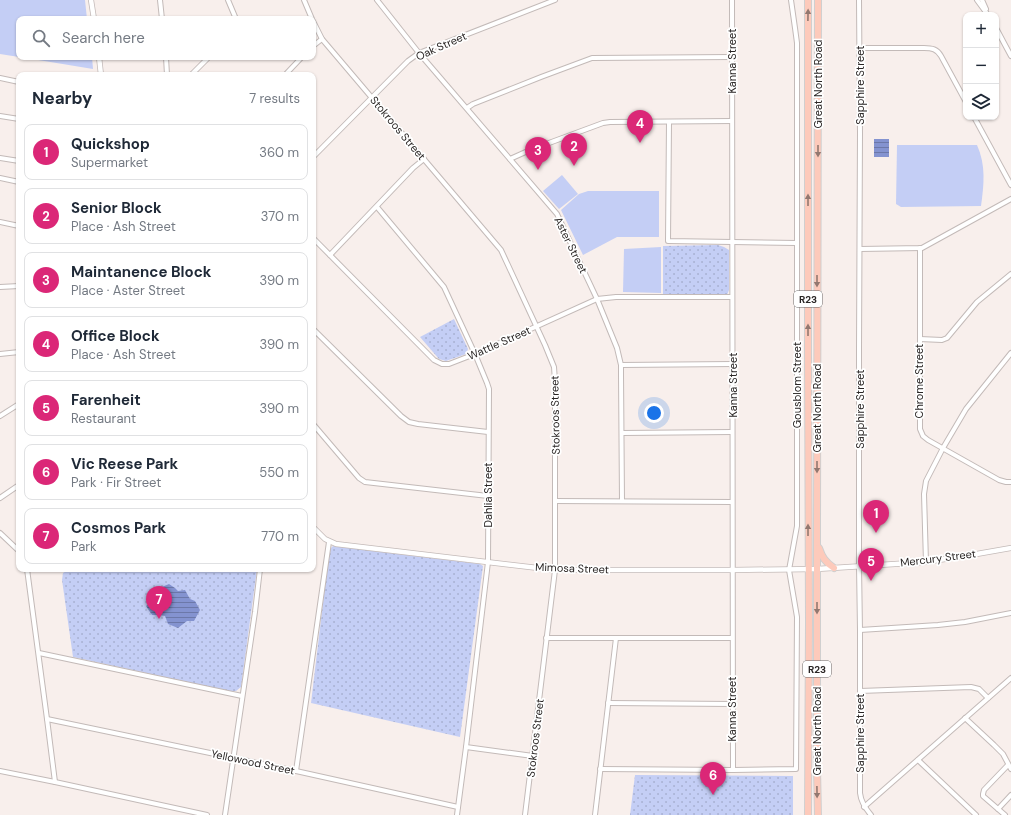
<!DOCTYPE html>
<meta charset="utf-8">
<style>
body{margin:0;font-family:"DM Sans",sans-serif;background:#f6f6f7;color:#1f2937}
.controls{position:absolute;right:12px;top:12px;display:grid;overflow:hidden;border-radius:8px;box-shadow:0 1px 3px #0004}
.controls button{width:36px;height:36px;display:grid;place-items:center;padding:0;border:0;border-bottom:1px solid #e0e1e3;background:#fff;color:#1f2937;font:20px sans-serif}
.you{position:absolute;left:654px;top:413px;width:14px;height:14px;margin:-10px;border:3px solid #fff;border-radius:50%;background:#1a73e8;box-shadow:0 0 0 6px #1a73e833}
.badge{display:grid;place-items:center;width:26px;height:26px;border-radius:50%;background:#db2777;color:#fff;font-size:13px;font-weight:700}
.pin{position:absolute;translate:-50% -33px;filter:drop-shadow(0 1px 2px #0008)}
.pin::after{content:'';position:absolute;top:21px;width:14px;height:12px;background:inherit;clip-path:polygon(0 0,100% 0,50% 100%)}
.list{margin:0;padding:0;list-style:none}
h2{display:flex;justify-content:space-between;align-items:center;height:52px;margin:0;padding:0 16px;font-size:17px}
h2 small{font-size:13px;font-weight:400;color:#747a83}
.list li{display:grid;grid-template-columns:26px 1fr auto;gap:12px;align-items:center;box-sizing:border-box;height:56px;margin:0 8px 8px;padding:0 8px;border:1px solid #e0e1e3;border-radius:8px}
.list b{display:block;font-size:15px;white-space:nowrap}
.list p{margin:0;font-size:13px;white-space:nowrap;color:#747a83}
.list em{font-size:13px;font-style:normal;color:#747a83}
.icon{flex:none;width:22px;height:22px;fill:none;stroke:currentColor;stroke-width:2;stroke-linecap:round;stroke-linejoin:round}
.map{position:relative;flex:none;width:1011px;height:815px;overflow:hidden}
.search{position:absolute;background:#fff;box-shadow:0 1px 3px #0004;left:16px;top:16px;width:300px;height:44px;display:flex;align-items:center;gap:10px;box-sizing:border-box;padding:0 14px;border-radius:8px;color:#747a83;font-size:15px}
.panel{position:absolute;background:#fff;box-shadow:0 1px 3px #0004;left:16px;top:72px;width:300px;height:500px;border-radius:8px}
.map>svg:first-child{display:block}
.grass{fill:#c4cef5}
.park{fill:url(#park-dots)}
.water{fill:url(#water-rules)}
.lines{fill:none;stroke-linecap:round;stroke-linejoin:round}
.minor-casing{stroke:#c3bab8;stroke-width:6}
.tertiary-casing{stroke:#c3bab8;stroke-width:6}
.primary-casing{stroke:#d0cfcf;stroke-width:8}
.minor{stroke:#fff;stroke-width:4}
.tertiary{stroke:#fff;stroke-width:4.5}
.primary{stroke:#fdcabb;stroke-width:6}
.oneway{fill:#937870}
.labels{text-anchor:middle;stroke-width:3.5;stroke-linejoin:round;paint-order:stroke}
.shield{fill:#fff;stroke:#696666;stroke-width:1}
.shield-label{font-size:10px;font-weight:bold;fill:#292524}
.street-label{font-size:11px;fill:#292524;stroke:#fff}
</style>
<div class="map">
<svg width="1011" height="815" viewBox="0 0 1011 815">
<defs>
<pattern id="park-dots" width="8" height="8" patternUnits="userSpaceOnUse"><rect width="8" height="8" fill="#c4cef5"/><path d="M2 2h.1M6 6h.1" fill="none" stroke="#a8b1d2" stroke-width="1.8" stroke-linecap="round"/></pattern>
<pattern id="water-rules" width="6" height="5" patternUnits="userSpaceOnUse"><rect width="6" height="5" fill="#8493d0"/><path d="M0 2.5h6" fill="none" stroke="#6c78a9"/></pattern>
</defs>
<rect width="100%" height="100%" fill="#f8efec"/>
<g class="grass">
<polygon points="0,0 85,0 87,19 19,19 19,57 0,54"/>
<polygon points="20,57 92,57 93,69"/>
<path d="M897,145H977C986,165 984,184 981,206L901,207L896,204Z"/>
<polygon points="562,175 578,194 559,209 543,191"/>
<polygon points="588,191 659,191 659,237 617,237 583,255 561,210 579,194"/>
<polygon points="661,247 661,293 623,292 624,249"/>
</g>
<g class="park">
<polygon points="718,245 724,247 729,250 729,290 727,295 723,296 663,295 663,246"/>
<polygon points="454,319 468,349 466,354 446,361 439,359 420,337"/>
<polygon points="333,546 480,564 483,566 460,737 311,703 329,553 331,548"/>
<polygon points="70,569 257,569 241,687 236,691 228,691 73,657 62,580 63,573"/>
<polygon points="635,775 793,776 793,815 630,815"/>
</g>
<g class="water">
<rect x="874" y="139" width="15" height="18"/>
<polygon points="169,584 175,588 178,591 185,590 190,599 195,601 200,610 194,621 187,621 178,628 168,624 165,616 160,615 152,615 146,606 157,598 162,587"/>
</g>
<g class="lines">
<g class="minor-casing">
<g id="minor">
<polyline points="160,0 162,19"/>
<polyline points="228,0 236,19"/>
<polyline points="304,0 312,19"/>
<polyline points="377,0 419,53 557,214 597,299 617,348 621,365 621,375 622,501"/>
<polyline points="732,0 733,770"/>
<path d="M859,0L860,133L859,349V566L860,630V793C861,802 865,808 871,815"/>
<polyline points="977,0 988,15"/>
<polyline points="982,0 986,9"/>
<polyline points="313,21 322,39 501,250 545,345 554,367 555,381 555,570 525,815"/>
<polyline points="996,28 1011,56"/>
<polyline points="313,46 322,39"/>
<path d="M860,48H924C932,48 937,49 941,56L966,102"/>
<polyline points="166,57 167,75"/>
<polyline points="191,75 209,57"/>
<polyline points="285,75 302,57"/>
<polyline points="0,78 19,82"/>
<polyline points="467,108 473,104 541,77 592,58 732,57"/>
<polyline points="0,116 19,119"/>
<polyline points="974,117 1011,185"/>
<polyline points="669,122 668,241 796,243"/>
<polyline points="313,157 408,61 419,53 555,0"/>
<polyline points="0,158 19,161"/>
<polyline points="510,159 530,150 603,123 610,122 732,121"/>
<polyline points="0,178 19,182"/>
<polyline points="377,207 444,287 475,354 487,383 489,389 488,562 466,747 457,815"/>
<polyline points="0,222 19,226"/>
<polyline points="313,238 434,360 442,364 449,364 480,352 597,299 616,297 732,297"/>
<polyline points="920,248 920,429 923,436 928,440 999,480 1006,482 1011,482"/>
<polyline points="860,249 922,248 1011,199"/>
<polyline points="330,255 413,168 424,159"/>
<polyline points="0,287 19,286"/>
<polyline points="313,329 401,416 409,422 418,424 488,432"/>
<polyline points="920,339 942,340 947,338 977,302 1011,274"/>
<polyline points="0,354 19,352"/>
<polyline points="621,365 733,364"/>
<polyline points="0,416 19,404"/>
<polyline points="313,424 359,478 365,482 488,496"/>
<polyline points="622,433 732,432"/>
<polyline points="0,498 19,485"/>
<polyline points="555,501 732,502"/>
<polyline points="0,533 19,551"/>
<polyline points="926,562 924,494 926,481 943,448 966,409 1011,353"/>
<polyline points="27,569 47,719 55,782"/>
<polyline points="860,630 938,625 965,622 1011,613"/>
<polyline points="546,638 732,638"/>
<polyline points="39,653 242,696"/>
<polyline points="860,691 971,687 979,689 988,698"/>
<polyline points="608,703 733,704"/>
<polyline points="965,718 994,745 1003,754 1011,769"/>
<polyline points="47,719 296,771 458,807"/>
<polyline points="466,747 533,756"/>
<polyline points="918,760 976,815"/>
<polyline points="600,769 733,770 796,769 797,617 789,570 797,526 797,43 795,28 791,0"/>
<polyline points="0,771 55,782 207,815"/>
<polyline points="296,771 329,542"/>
<polyline points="864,807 1011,678"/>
<polyline points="998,809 1011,795"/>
<polyline points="225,815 255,612 260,569"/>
<polyline points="595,815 616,638"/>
<polyline points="1005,815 983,796 983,794 984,790 1008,765"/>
</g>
</g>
<g class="tertiary-casing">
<g id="tertiary">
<polyline points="91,0 94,19"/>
<polyline points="99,57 101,75"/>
<polyline points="313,527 325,539 336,544 555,570 732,570 817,569 926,562 971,555 1011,548"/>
</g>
</g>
<g class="primary-casing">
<g id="primary">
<polyline points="818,0 817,528 817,769 818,815"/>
<path d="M819,548C822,557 825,562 834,568"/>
<polyline points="808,815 809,622 808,353 808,0"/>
</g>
</g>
<use href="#minor" class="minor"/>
<use href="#tertiary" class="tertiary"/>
<use href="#primary" class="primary"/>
</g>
<defs><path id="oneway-solid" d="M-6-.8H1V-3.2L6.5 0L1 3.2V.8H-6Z"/></defs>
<g class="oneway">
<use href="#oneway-solid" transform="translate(808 15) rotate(-89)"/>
<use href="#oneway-solid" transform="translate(818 151) rotate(90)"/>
<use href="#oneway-solid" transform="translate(808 200) rotate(-90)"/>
<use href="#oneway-solid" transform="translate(817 281) rotate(90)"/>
<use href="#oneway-solid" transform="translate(808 330) rotate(-90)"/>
<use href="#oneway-solid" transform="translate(817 467) rotate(90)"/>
<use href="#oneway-solid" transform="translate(808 530) rotate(-90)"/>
<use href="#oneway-solid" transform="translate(817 608) rotate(90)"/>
<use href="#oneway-solid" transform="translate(817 792) rotate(89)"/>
</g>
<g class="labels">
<g class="shield">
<rect x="794" y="291" width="28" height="16" rx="3"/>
<rect x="803" y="661" width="28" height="16" rx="3"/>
</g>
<g class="shield-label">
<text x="808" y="303">R23</text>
<text x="817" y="673">R23</text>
</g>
<g class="street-label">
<text transform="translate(441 46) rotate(-24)" y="4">Oak Street</text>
<text transform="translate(732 61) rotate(-90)" y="4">Kanna Street</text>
<text transform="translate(818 84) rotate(-90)" y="4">Great North Road</text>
<text transform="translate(860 85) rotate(-90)" y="4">Sapphire Street</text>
<text transform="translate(398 128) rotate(50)" y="4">Stokroos Street</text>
<text transform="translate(571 245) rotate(64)" y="4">Aster Street</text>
<text transform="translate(499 343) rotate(-24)" y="4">Wattle Street</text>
<text transform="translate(919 381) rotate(-90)" y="4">Chrome Street</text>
<text transform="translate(733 385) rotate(-90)" y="4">Kanna Street</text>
<text transform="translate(797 385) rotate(-90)" y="4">Gousblom Street</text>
<text transform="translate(817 408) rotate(-90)" y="4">Great North Road</text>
<text transform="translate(860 409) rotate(-90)" y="4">Sapphire Street</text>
<text transform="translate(555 415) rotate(-91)" y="4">Stokroos Street</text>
<text transform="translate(488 495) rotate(-90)" y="4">Dahlia Street</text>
<text transform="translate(938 558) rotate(-7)" y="4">Mercury Street</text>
<text transform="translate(572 568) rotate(2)" y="4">Mimosa Street</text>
<text transform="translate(732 709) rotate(-90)" y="4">Kanna Street</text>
<text transform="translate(817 731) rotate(-90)" y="4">Great North Road</text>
<text transform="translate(860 733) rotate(-90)" y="4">Sapphire Street</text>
<text transform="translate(535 738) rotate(-83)" y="4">Stokroos Street</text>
<text transform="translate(253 762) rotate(12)" y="4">Yellowood Street</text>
</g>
</g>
</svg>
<div class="controls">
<button>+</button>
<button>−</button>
<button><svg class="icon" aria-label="layers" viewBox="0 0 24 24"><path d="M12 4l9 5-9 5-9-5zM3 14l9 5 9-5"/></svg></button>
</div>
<div class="you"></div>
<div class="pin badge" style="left:876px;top:533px">1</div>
<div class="pin badge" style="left:574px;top:166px">2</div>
<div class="pin badge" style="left:538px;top:170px">3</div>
<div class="pin badge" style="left:640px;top:143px">4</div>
<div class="pin badge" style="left:871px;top:581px">5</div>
<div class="pin badge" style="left:713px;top:795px">6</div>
<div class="pin badge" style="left:159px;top:619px">7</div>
<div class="search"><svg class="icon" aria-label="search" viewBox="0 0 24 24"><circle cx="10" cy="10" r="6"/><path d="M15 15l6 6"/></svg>Search here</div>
<section class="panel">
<h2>Nearby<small>7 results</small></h2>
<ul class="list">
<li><span class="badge">1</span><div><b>Quickshop</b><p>Supermarket</p></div><em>360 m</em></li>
<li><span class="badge">2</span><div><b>Senior Block</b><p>Place · Ash Street</p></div><em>370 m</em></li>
<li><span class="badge">3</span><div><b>Maintanence Block</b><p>Place · Aster Street</p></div><em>390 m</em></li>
<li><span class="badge">4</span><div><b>Office Block</b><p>Place · Ash Street</p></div><em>390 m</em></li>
<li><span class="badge">5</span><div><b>Farenheit</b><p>Restaurant</p></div><em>390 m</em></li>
<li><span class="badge">6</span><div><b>Vic Reese Park</b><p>Park · Fir Street</p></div><em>550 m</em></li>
<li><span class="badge">7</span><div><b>Cosmos Park</b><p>Park</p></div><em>770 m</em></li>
</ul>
</section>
</div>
